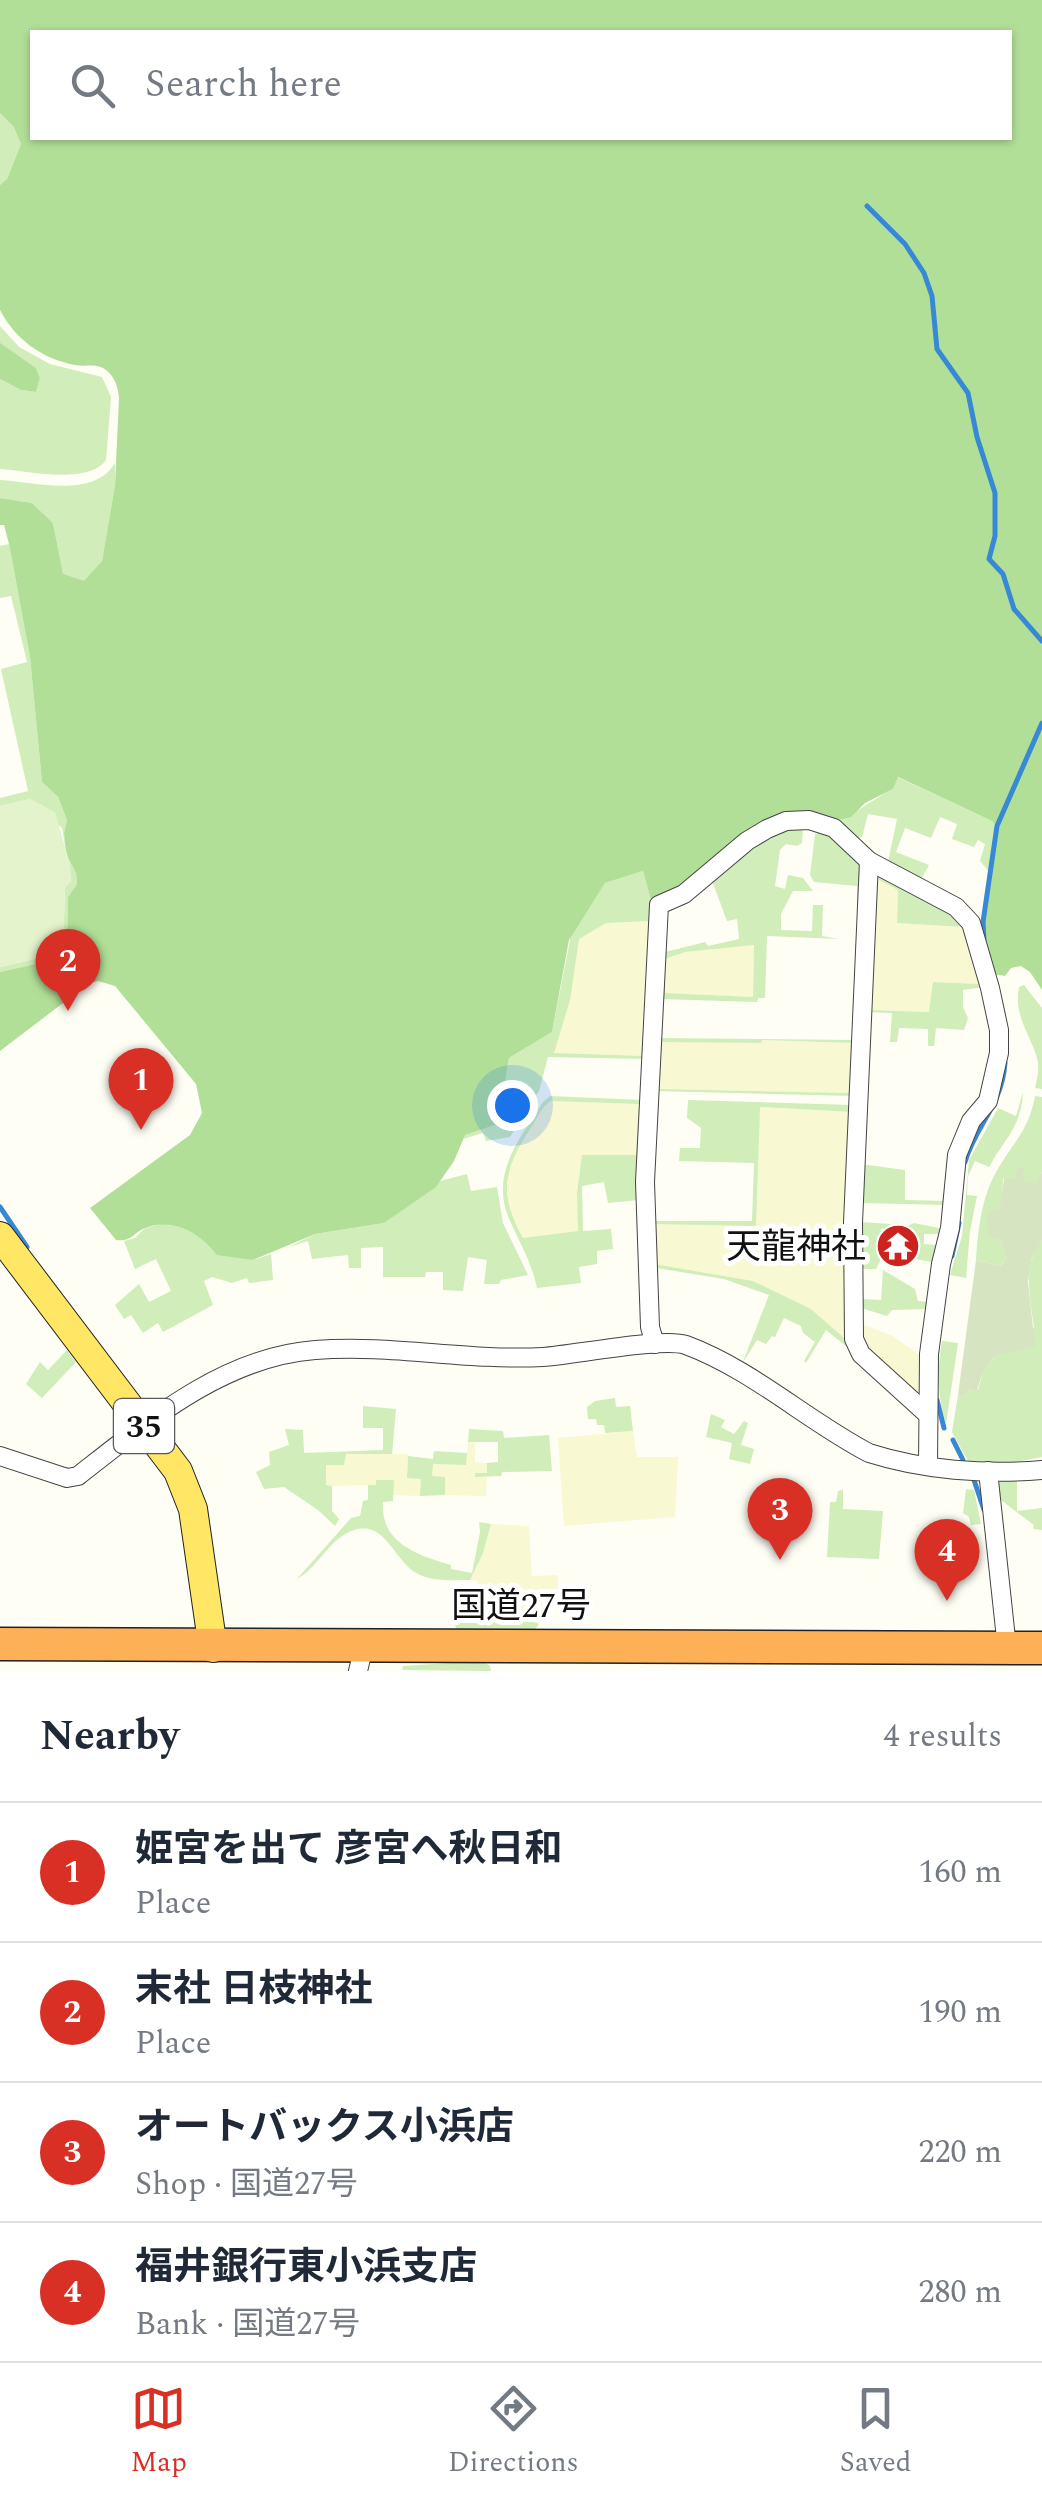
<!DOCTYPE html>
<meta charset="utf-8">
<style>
body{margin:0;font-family:Spectral,"Noto Sans JP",serif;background:#f2f2f3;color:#1f2937}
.you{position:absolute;left:512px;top:1105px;width:35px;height:35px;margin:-25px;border:8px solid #fff;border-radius:50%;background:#1a73e8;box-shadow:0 0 0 15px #1a73e833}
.badge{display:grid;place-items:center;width:65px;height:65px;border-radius:50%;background:#d93025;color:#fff;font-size:32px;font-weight:700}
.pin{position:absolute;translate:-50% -82px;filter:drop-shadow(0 2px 5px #0008)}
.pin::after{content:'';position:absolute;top:52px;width:35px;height:30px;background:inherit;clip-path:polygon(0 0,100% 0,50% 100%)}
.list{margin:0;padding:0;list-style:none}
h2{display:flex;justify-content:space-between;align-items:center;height:130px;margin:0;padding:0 40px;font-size:42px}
h2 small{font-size:32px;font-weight:400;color:#747a83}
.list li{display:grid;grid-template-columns:65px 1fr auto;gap:30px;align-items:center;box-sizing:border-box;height:140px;padding:0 40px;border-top:2px solid #e0e1e3}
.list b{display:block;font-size:38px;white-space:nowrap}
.list p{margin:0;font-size:32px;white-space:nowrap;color:#747a83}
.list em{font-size:32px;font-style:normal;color:#747a83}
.icon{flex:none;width:55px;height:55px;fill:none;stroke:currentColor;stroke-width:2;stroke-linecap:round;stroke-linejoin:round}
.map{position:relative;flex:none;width:1042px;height:1671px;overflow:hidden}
.search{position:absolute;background:#fff;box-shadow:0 2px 8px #0004;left:30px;right:30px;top:30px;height:110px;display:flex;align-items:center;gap:25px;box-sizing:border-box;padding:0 35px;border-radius:0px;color:#747a83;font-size:38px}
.sheet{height:690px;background:#fff}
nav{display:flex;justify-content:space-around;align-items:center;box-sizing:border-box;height:140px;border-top:2px solid #e0e1e3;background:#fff;font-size:28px;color:#747a83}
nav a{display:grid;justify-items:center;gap:5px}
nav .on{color:#d93025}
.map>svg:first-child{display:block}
.farmland{fill:#f8f8d2}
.green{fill:#d0edba;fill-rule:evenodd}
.forest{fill:#b2df98;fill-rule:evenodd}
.cemetery{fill:#d6e4c2}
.pitch{fill:#e3f4cd}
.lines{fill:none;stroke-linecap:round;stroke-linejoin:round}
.stream{stroke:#3789d6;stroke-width:5}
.street-casing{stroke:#444;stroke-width:20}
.primary-casing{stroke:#222;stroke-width:30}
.highway-casing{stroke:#222;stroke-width:35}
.street{stroke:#fff;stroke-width:18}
.primary{stroke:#ffe665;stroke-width:28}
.highway{stroke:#fdb055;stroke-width:32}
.labels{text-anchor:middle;stroke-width:10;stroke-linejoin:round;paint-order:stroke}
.shield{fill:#fff;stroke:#585858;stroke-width:2.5}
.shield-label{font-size:32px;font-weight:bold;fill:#111}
.poi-label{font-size:35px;fill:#111;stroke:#fff;text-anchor:end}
.street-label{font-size:35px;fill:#111;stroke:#fff}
</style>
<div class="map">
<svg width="1042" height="1671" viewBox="0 0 1042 1671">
<rect width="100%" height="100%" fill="#fffef5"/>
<g class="farmland">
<polygon points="874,876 898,889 897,923 963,927 980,984 933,982 930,1012 869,1010"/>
<polygon points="649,921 644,1056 553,1053 579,939 606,923"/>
<polygon points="754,944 753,997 664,993 665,958 685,952"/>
<polygon points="762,1040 853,1043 852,1093 658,1089 660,1041 760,1043"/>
<polygon points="551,1101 640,1104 636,1155 582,1156 577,1193 579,1231 523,1238 513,1219 508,1202 508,1171 517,1148 544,1105"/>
<polygon points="759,1107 851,1112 847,1335 843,1338 811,1309 753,1281 654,1264 653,1223 755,1226"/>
<polygon points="862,1324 893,1336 919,1355 918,1395 866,1347"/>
<polygon points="633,1431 637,1457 678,1457 675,1517 564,1526 558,1438"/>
<polygon points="468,1442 475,1443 475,1462 487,1463 487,1473 476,1473 476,1477 487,1477 486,1496 445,1495 445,1477 431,1477 432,1464 466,1465"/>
<polygon points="345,1454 408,1454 407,1478 421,1479 420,1496 393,1495 393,1480 376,1485 326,1486 326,1465 344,1465"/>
<polygon points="491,1524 529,1526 532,1576 558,1575 558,1604 539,1624 477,1603 478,1581 470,1580 483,1553"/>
</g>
<g class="green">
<polygon points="0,113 15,127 21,144 7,179 0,185"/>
<path d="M0,326L19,347L50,364L102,377L111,397L106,460C88,485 28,471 0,469V379L21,390L36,392L40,378L36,368L0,344Z"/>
<path d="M115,463V485L102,561L84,582L63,575L53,523L32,503L0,498V480C35,482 94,499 115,463Z"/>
<polygon points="9,544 30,657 42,782 58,797 67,820 64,833 66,854 76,873 77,884 68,897 67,941 62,958 0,972 0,967 63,952 65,887 71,881 62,828 30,799 0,806 0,798 28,791 1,669 27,662 11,596 0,598 0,546"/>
<path d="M897,777L992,821L997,827L990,873L980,861L985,844L978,840L974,847L952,839L957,824L940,817L931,838L905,828L896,852L929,865L919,883L888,862L897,819L868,814L862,837L856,839L834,821C856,815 872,799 893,789Z"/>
<path d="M803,824L802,843L797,846L786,844L780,850L775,886L785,889L788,875L803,878L813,891H793L781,914V930L812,931L813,905H823L822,936L839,939L767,936L765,998H758L757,1002L659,999L661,953L705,942L708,946L739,939L737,919L727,921L711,878L769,832ZM754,945L753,997L665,993V959L685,952Z"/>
<polygon points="823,832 863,862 860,916 857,916 857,886 814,882 810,875 815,834"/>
<path d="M873,870L949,909L965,924L983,987L963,990V1007L968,1018L964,1030L936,1028L934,1046H928V1029L899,1028L897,1042H890L892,1013L866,1012ZM874,877L898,890L897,923L963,927L979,984L933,982L929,1012L869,1010Z"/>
<path d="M643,871L652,904L647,1059L548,1057L539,1091L510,1137L486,1141L483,1133L463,1139L464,1135L498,1124L509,1058L552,1032L572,930L605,883ZM649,921L643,1056L554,1053L570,1000L579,939L606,923Z"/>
<path d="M1024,985L1042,1008V1089L1035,1088C1037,1079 1039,1070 1038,1062C1032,1035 1013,1018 1019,987Z"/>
<path d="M657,1038L854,1040L853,1096L655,1091ZM762,1040L853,1043L852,1093L658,1089L660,1042L761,1043Z"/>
<path d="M1023,1092C1021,1128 1005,1138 989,1167L975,1161L968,1176L967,1195L977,1196L970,1231L966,1278L950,1275L962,1236L969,1160L998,1108L1016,1116Z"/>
<path d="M550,1096L643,1100L639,1200L608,1203L604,1182L582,1186L583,1231L611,1229L613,1249L597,1251V1264L579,1267L581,1283L537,1288C532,1264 521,1245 511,1223C488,1175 519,1140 543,1102ZM551,1101L639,1104L636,1155H582L577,1193L578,1231L523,1238C497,1192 505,1167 532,1126C539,1116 541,1107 551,1101Z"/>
<path d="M1035,1096L1042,1097V1172L1036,1185L1003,1179L1001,1239L1006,1260L1000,1266L976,1260C978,1228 982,1194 999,1167C1016,1139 1029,1129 1035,1096Z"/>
<path d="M688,1100L852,1105V1351L826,1330L806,1363L804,1361L815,1342L803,1333L801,1326L784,1318L775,1337L772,1336L766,1344L757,1340L742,1364L769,1295L724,1279L650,1267L649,1221H752L754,1163L679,1161L680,1148H700L701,1128L687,1118ZM760,1107L851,1112L847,1335L844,1338L811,1309L753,1281L654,1264L653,1224L756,1226Z"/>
<polygon points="860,1164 905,1170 905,1200 946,1201 946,1205 861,1203 861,1222 891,1224 891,1229 881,1229 880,1261 876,1269 863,1269 863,1299 881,1300 883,1270 915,1289 918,1301 931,1302 930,1309 892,1310 887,1316 858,1307"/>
<polygon points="467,1174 471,1191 497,1187 503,1223 528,1275 501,1280 499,1284 484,1284 487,1260 468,1257 463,1291 443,1290 443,1272 426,1272 425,1277 383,1277 383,1247 361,1248 361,1268 349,1268 348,1255 312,1259 308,1241 289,1247 315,1234 384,1223 440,1181"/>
<polygon points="169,1222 253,1260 271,1254 273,1280 249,1283 247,1278 232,1283 212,1277 204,1281 213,1305 163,1332 158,1323 143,1333 131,1315 124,1319 115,1305 139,1284 149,1302 171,1291 156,1259 135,1269 124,1241 135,1238 145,1228"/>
<polygon points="914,1223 944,1229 941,1234 924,1234 924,1244 938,1245 937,1263 915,1259 915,1231 908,1230 908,1226"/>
<path d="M1042,1240V1457L1010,1463L968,1461L952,1432L958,1395L965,1397L967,1389L978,1390L985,1365L1034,1327C1030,1299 1022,1262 1042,1240Z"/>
<path d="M942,1341L958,1343L946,1424C937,1396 937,1370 942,1341Z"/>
<polygon points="67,1350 76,1362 42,1398 26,1384 40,1362 48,1370"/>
<polygon points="615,1398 616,1407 630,1406 633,1431 605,1433 604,1425 597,1425 596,1419 588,1419 587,1407 595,1401"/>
<polygon points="363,1406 396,1409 392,1454 346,1454 344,1465 326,1465 326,1485 332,1486 332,1511 339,1519 335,1526 318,1510 284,1487 264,1489 256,1472 270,1465 269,1452 289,1445 285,1429 303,1430 304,1453 383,1450 383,1428 363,1428"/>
<polygon points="711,1414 725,1420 721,1427 734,1434 744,1421 748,1423 741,1445 754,1449 750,1464 729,1459 732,1443 706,1437"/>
<polygon points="469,1429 503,1431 504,1438 549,1435 552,1471 502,1472 501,1476 475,1477 475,1473 487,1473 487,1463 498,1462 498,1442 468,1442"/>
<polygon points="434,1451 467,1453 466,1465 433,1464 432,1476 445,1477 445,1495 420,1496 421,1479 407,1478 408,1456 433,1459"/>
<polygon points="1017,1479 1017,1511 1042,1508 1042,1530 1033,1529 1034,1525 993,1494 997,1480"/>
<path d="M376,1480H394L393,1501L383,1502C380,1542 416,1555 451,1565V1569L472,1573L480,1532L479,1522L491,1524L483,1553L470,1580C453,1580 431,1582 416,1573C392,1558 384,1516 349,1532C328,1542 315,1570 297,1579L351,1518L360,1516L363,1501L368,1500V1485H376Z"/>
<polygon points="966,1489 974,1490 981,1524 971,1525 969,1517 963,1513"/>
<polygon points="843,1490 843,1509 883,1511 879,1559 827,1557 830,1502 836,1502 838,1491"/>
<polygon points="477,1603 539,1624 530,1636 458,1631 451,1618 471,1610"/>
<polygon points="482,1661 490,1666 491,1671 402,1670 403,1666"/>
</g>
<g class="forest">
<path d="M0,0H1042V990L1030,972L1021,966L1011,968L1005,976L993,974L983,924L997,827L992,821L898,777L893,789L865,803L851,817L834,821L792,818L652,904L643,871L605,883L569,940L552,1032L509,1058L498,1124L465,1135L454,1161L436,1187L384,1223L315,1234L253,1260L217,1255C201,1233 172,1217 145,1228C133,1233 132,1242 116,1240L90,1208L190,1135L202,1113L196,1084L115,986L98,981L88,984L0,1051V972L62,958L67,941L68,897L77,884L76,873L66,854L64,833L67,820L58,797L42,782L30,657L9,544L4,525H0V498L32,503L53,523L63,574L84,581L102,561L115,485L119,398C118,387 115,377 106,370C97,363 85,367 75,365C42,359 15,339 0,310V185L7,179L21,144L14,127L0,113ZM32,32H1010V138H32Z"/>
<polygon points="0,343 36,368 40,378 36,392 21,390 0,379"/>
</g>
<path class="cemetery" d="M1018,1168H1024L1023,1180L1036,1184L1042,1172V1240L1032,1257L1028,1282L1035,1346C996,1356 989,1349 977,1391L968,1389L965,1397L958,1395L976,1260L1000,1266L1006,1260L1001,1239L988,1235L987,1213L1000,1209L1004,1179H1015Z"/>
<polygon class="pitch" points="30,799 55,812 70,864 71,881 65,888 63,953 0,967 0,806"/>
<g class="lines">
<g class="stream">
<polyline points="867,206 905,244 924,273 932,296 937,349 968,393 977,437 995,493 995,536 989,559 1003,574 1014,609 1042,641"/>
<polyline points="984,940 983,922 997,826 1042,723"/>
<path d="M965,1162C976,1125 1002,1105 1005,1063"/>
<polyline points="0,1207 27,1247"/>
<polyline points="952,1256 959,1223"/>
<polyline points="937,1400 944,1428"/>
<polyline points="953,1440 963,1460"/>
<polyline points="974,1480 984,1510"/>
</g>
<g class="street-casing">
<g id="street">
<polyline points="869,861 853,1223 854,1339 861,1354 926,1413"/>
<polyline points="655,1344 650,1327 645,1182 659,905 684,894 747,841 767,829 786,821 809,820 834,828 869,861 956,907 971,923 990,988 999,1030 999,1053 988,1101 971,1121 957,1155 950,1228 941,1264 929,1354 928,1465"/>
<path d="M0,1456L67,1478L78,1476C147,1422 223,1357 315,1350C391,1344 467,1361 543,1357C573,1355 664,1337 686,1345C753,1370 806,1420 869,1453C922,1470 986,1475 1042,1470"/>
<polyline points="988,1471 1007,1648"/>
<polyline points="358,1671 364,1646"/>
</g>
</g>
<g class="primary-casing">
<polyline id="primary" points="0,1236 178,1471 193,1509 213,1648"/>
</g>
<g class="highway-casing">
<polyline id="highway" points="0,1644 1042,1648"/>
</g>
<use href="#street" class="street"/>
<use href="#primary" class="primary"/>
<use href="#highway" class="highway"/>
</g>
<defs>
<g id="temple-disc" transform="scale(2.25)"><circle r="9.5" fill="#cb241e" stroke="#fff"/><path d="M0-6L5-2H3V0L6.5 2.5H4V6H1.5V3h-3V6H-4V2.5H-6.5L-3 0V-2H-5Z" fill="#fff"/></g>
</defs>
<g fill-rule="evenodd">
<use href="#temple-disc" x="898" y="1246"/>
</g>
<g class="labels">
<rect class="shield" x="114" y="1399" width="60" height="54" rx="8"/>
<g class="shield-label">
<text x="144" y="1437">35</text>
</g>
<g class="poi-label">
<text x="866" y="1258">天龍神社</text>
</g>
<g class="street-label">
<text x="521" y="1617">国道27号</text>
</g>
</g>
</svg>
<div class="you"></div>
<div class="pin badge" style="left:141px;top:1130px">1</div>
<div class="pin badge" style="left:68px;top:1011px">2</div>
<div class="pin badge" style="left:780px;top:1560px">3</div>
<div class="pin badge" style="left:947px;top:1601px">4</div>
<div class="search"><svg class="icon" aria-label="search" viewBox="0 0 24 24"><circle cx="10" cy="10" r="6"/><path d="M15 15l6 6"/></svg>Search here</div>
</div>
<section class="sheet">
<h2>Nearby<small>4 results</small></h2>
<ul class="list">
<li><span class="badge">1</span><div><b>姫宮を出て 彦宮へ秋日和</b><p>Place</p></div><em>160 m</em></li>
<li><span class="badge">2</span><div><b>末社 日枝神社</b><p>Place</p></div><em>190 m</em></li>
<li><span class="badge">3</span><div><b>オートバックス小浜店</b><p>Shop · 国道27号</p></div><em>220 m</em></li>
<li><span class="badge">4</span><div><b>福井銀行東小浜支店</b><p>Bank · 国道27号</p></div><em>280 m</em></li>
</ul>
</section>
<nav>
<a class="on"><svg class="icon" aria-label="map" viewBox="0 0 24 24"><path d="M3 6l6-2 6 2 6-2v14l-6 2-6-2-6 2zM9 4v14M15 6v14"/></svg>Map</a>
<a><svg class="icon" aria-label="directions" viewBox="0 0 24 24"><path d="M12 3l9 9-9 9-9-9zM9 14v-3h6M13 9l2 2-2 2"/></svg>Directions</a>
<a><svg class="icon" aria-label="saved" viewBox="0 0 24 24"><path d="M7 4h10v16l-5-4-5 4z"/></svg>Saved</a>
</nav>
